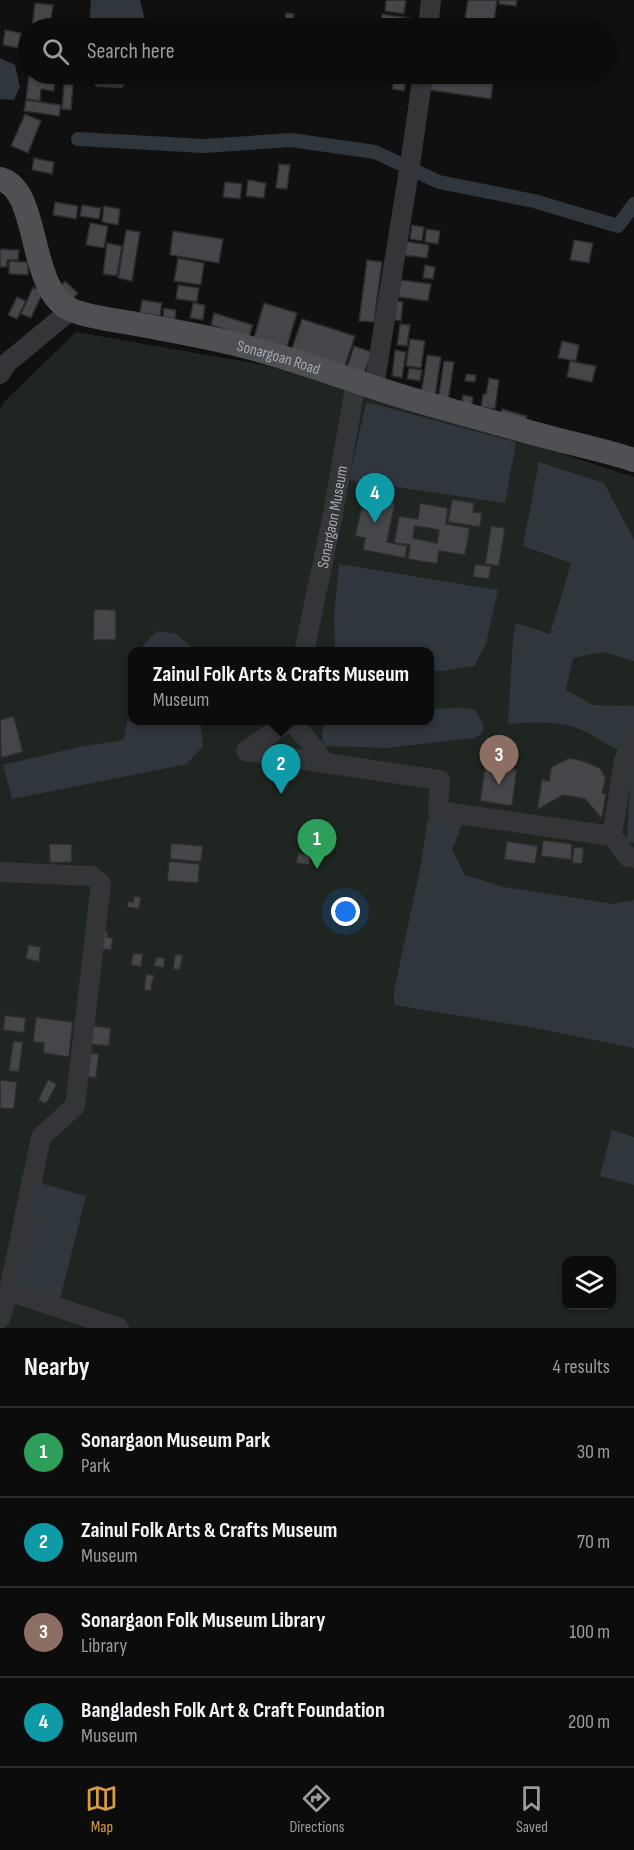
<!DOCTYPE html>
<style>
body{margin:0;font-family:"Sofia Sans Condensed",sans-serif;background:#151516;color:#f1f3f6}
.controls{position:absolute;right:18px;bottom:18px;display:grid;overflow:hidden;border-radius:12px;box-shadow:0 2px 4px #0004}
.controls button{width:54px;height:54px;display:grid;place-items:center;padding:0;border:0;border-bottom:2px solid #2c2c2e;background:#0c0c0d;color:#f1f3f6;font:30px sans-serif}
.you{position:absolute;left:346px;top:912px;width:21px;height:21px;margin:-15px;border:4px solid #fff;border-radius:50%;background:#1a73e8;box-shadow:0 0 0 9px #1a73e833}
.badge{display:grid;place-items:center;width:39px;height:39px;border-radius:50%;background:#d89b42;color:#fff;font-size:20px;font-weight:700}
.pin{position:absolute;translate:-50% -50px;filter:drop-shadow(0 2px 3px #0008)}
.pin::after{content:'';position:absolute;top:32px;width:21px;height:18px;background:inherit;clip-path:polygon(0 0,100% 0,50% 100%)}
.popup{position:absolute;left:128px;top:647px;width:306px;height:78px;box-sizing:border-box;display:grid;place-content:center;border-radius:12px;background:#0c0c0d;filter:drop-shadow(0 2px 4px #0005);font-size:20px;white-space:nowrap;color:#9a9b9d}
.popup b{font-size:22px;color:#f1f3f6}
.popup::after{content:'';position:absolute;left:50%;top:100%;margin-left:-12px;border:12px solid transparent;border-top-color:#0c0c0d}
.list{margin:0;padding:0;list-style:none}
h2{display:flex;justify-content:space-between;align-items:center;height:78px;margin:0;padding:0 24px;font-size:26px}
h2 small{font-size:20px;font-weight:400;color:#9a9b9d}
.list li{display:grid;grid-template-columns:39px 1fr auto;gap:18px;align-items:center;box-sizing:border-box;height:90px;padding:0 24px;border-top:2px solid #2c2c2e}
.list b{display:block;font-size:22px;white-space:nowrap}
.list p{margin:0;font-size:20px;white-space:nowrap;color:#9a9b9d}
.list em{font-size:20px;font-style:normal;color:#9a9b9d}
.icon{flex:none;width:33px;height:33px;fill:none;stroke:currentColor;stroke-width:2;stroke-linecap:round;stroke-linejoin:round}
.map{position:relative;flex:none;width:634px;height:1328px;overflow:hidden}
.search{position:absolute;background:#0c0c0d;box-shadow:0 2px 4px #0004;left:18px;right:18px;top:18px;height:66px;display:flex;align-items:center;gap:15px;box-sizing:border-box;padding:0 21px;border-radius:33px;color:#9a9b9d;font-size:22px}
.sheet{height:438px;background:#0c0c0d}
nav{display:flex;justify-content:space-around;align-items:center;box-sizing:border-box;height:84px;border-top:2px solid #2c2c2e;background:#0c0c0d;font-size:16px;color:#9a9b9d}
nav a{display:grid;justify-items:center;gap:3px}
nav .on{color:#d89b42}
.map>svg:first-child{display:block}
.green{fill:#1f2520;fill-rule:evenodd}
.water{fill:#30373c}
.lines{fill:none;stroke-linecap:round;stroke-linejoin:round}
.canal{stroke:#30373c;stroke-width:14}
.building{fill:#444649;stroke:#2b2b2d;stroke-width:1.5;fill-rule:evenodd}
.minor{stroke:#343538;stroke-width:20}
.major{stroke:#4e5054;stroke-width:24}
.labels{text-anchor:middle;stroke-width:6;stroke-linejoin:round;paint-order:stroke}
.street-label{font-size:16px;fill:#a3a8b0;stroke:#0b0b0c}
</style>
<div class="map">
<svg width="634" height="1328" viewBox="0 0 634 1328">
<rect width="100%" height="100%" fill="#101011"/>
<path class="green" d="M76,332L270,366L377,394L634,477V1328H0V409L4,402ZM132,652H430V720H132ZM566,1260H612V1306H566Z"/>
<g class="water">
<polygon points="91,0 140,0 147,28 89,28"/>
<polygon points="0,58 15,65 20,87 14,100 0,99"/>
<polygon points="88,74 133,74 122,88 96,87"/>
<polygon points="366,402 516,442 505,503 349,480"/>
<path d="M539,462L604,483L634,540V661L602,652L573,658L566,690L594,705L634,706V753C608,750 596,734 574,727C555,721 527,722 508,724L513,639L516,623L550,634L571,563L523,546Z"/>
<polygon points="339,564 498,590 486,644 474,666 443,671 430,670 430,652 338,652 335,650 334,615"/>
<polygon points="157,631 176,634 193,648 194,651 140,651 139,650"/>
<polygon points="132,703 132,720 200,721 203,746 187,764 12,799 3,765 79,747 124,740 130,704"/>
<polygon points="466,708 475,710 484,725 482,734 473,738 387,748 324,746 322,735 324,721 430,720 430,709"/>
<polygon points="634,759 634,843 627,841 631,770"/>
<polygon points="428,817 463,822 452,850 465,875 504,887 614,904 634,900 634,1048 535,1028 394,1005 394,991 421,864"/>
<polygon points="612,1130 634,1137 634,1185 600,1176"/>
<polygon points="40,1183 86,1196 60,1299 14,1290"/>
</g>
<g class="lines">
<polyline class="canal" points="78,139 204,146 291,140 375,152 439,182 534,201 618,226 634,204"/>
</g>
<g class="building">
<polygon points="386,0 406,0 404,14 385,11"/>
<polygon points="468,0 497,0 493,28 464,25"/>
<polygon points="499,0 517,0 516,6 499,4"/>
<polygon points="35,3 53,5 50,28 32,28"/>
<polygon points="286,13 294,14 293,21 285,20"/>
<polygon points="382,14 410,18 409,28 380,28"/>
<polygon points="5,30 21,33 18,48 3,45"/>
<polygon points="394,74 407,74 404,91 392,89"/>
<polygon points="425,74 494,74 491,99 423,89"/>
<polygon points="29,75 55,78 54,91 41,89 40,101 26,99"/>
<polygon points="64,84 73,85 71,110 62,109"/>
<polygon points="26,100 61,105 59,116 24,111"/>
<polygon points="25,114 41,121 28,153 11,146"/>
<polygon points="34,158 54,162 52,174 32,170"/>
<polygon points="279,164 290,165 287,189 276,188"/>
<polygon points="248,180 266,183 264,198 246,196"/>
<polygon points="225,182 242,184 240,199 223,197"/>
<polygon points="55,202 78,206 76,219 53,215"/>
<polygon points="82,205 101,208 99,219 80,216"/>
<polygon points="104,206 120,209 118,225 102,222"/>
<polygon points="90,223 108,226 104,248 86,245"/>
<polygon points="412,225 424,227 422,241 410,239"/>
<polygon points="426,229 440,231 438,244 425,242"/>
<polygon points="126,230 140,232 132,281 118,278"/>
<polygon points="173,231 223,239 219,263 170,255"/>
<polygon points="574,240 593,243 589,263 570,260"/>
<polygon points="404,241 429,245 427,258 402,255"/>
<polygon points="107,243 122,246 117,276 103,274"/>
<polygon points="0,249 19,250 18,260 7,260 7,267 0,267"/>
<polygon points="178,258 204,263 201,285 174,281"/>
<polygon points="367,260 382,262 374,322 359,321"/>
<polygon points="9,261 28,262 28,275 9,274"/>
<polygon points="425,265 435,267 433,279 423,278"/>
<polygon points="401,280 431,284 428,301 398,297"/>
<polygon points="65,281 78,293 70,302 57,290"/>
<polygon points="178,285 199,288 197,302 176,299"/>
<polygon points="33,287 43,292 31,318 21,314"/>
<polygon points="17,297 26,301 17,319 8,315"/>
<polygon points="142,300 162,303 160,316 140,313"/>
<polygon points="392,300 403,302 401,321 389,319"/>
<polygon points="193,303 205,305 203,320 190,318"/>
<polygon points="264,303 297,313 287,347 254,337"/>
<polygon points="164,308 176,310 175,319 163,317"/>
<polygon points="214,313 253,325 249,337 211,325"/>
<polygon points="302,319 355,336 344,369 291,351"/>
<polygon points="400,324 410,325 407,346 397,345"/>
<polygon points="410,339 425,341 421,368 406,366"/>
<polygon points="562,341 579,345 576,361 558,358"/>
<polygon points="354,346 372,352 362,379 345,373"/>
<polygon points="395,350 406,352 402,378 392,376"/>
<polygon points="427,355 441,357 435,397 421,395"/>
<polygon points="444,361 454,362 448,402 438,400"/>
<polygon points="570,361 596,366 592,382 567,377"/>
<polygon points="409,368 422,370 420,381 407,379"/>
<polygon points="466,374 476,375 475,382 465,381"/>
<polygon points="489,378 499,380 495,409 481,407 483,394 486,394"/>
<polygon points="463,395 473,397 471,410 461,409"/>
<polygon points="502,409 527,416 524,426 499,420"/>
<polygon points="370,487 392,492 390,502 395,503 387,542 407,546 405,558 363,550 365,538 355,536 361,509 366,510"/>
<polygon points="452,499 474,503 473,512 482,513 480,527 448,522"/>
<path d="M420,503L448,508L446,524L470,528L465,555L439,551L437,564L408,559L410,545L394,543L399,516L418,519ZM415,526L439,530L437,543L413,538Z"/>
<polygon points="491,526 505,528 499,566 485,564"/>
<polygon points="475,564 491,566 489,579 473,577"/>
<polygon points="94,609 116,610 116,640 93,640"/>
<polygon points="14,716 23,752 1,758 0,720"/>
<polygon points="495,740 517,743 514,766 492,763"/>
<polygon points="569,758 581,760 600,768 606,778 602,793 606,794 602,819 585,799 563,795 537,810 542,779 549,781 551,767"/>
<polygon points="485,765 517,770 512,806 480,801"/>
<polygon points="543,840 572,844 571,860 541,856"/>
<polygon points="507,841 538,846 535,864 504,859"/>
<polygon points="171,843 203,846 201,862 170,859"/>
<polygon points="49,844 72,844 72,862 50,863"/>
<polygon points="574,847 584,848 582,864 572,863"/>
<polygon points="298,853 311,855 309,865 296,863"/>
<polygon points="169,861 200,864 198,883 167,881"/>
<polygon points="134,896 141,897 139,909 127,907 128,901 133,902"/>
<polygon points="98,930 108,931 107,937 113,938 111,950 95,948"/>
<polygon points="28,945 41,947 39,962 26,959"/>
<polygon points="133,953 143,954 141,967 131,965"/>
<polygon points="175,954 183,955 180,970 173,969"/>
<polygon points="156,957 165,958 164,968 154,966"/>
<polygon points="146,974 154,975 151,991 144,990"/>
<polygon points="5,1015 26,1018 24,1033 3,1030"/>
<polygon points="36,1017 73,1022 69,1057 43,1053 44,1043 33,1042"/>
<polygon points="89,1025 111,1028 109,1046 87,1044"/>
<polygon points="13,1041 23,1042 19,1072 9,1071"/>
<polygon points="86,1053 99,1054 96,1078 83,1076"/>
<polygon points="48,1079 57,1084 46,1104 38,1100"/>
<polygon points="0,1080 17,1082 14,1109 0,1108"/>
</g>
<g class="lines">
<g class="minor">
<polyline points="428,28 431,0"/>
<polyline points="0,374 7,363 71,310"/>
<polyline points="374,387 411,158 423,74"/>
<path id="s1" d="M304,652L333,514L356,382"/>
<polygon points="290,720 307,739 325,763 246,751"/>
<polyline points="325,763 440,780 438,811 612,836 628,857 634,858"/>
<polyline points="612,836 624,761 634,733"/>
<polyline points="0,872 92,876 101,884 75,1106 41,1137 9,1291 0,1319"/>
<polyline points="9,1291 119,1328"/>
</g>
<path class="major" id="s2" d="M0,179C42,189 26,294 74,311C93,318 115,320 136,324C173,331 210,337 247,347C303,361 356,383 411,399C460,413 510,427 559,440C584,446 610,452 634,460"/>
</g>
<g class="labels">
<g class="street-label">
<text dy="6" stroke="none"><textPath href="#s2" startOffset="368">Sonargoan Road</textPath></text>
<text dy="6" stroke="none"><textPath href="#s1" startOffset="138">Sonargaon Museum</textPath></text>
</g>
</g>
</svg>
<div class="controls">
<button><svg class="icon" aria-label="layers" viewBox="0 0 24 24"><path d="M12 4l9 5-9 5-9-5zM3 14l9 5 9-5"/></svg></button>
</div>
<div class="you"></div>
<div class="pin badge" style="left:317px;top:869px;background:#2e9e5b">1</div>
<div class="pin badge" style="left:281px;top:794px;background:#0f9aa8">2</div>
<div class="popup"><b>Zainul Folk Arts &amp; Crafts Museum</b>Museum</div>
<div class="pin badge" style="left:499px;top:785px;background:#8d6e63">3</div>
<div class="pin badge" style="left:375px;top:523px;background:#0f9aa8">4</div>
<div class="search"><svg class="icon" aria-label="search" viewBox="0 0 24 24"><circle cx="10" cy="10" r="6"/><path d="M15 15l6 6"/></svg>Search here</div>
</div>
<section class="sheet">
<h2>Nearby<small>4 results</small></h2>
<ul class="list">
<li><span class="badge" style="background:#2e9e5b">1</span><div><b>Sonargaon Museum Park</b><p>Park</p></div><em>30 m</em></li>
<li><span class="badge" style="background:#0f9aa8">2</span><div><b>Zainul Folk Arts &amp; Crafts Museum</b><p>Museum</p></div><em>70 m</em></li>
<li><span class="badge" style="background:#8d6e63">3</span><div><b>Sonargaon Folk Museum Library</b><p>Library</p></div><em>100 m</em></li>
<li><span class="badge" style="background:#0f9aa8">4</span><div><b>Bangladesh Folk Art &amp; Craft Foundation</b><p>Museum</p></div><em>200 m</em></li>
</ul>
</section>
<nav>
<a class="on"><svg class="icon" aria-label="map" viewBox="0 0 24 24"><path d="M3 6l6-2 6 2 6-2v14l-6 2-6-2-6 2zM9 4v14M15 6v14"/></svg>Map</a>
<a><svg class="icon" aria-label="directions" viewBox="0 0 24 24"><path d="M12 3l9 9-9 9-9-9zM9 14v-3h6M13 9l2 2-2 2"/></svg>Directions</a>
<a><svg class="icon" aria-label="saved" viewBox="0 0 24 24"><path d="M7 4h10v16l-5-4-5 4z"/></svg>Saved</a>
</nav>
